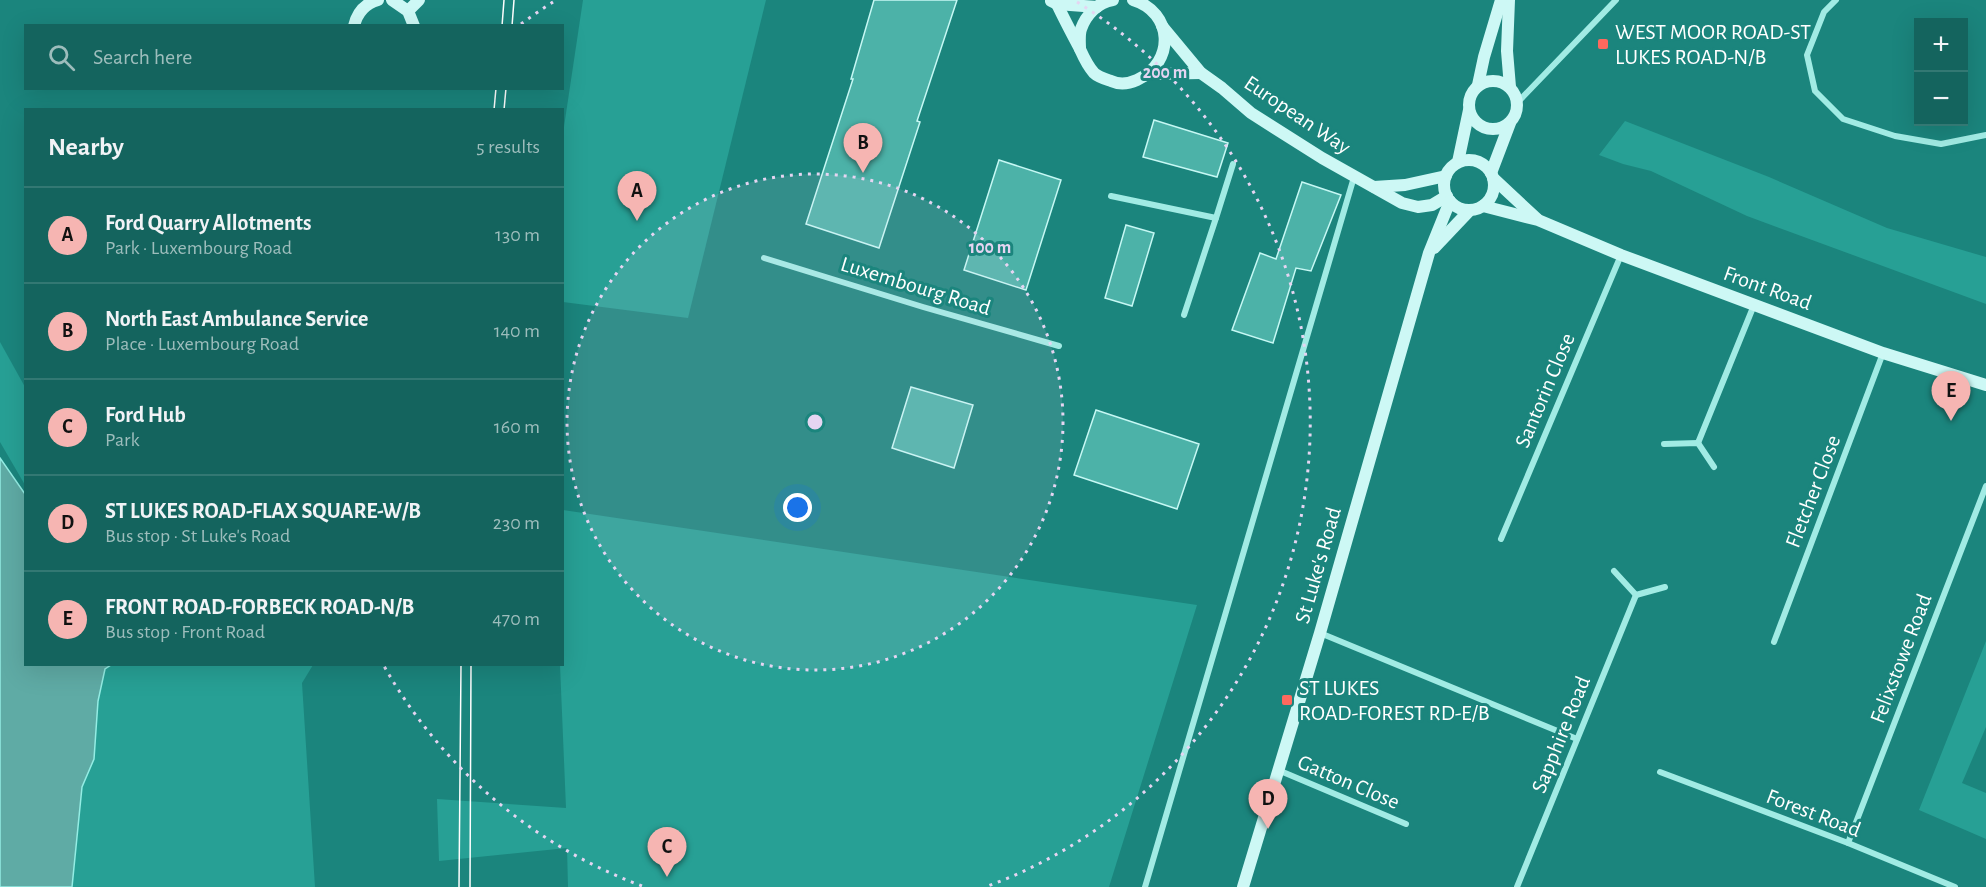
<!DOCTYPE html>
<meta charset="utf-8">
<style>
body{margin:0;font-family:"Alegreya Sans",sans-serif;background:#1d6a64;color:#f1f3f6}
.controls{position:absolute;right:18px;top:18px;display:grid;overflow:hidden;border-radius:0px;box-shadow:0 6px 24px #0002}
.controls button{width:54px;height:54px;display:grid;place-items:center;padding:0;border:0;border-bottom:2px solid #337873;background:#14645e;color:#f1f3f6;font:30px sans-serif}
.you{position:absolute;left:798px;top:508px;width:21px;height:21px;margin:-15px;border:4px solid #fff;border-radius:50%;background:#1a73e8;box-shadow:0 0 0 9px #1a73e833}
.badge{display:grid;place-items:center;width:39px;height:39px;border-radius:50%;background:#f6b5b2;color:#111;font-size:20px;font-weight:700}
.pin{position:absolute;translate:-50% -50px;filter:drop-shadow(0 2px 3px #0008)}
.pin::after{content:'';position:absolute;top:32px;width:21px;height:18px;background:inherit;clip-path:polygon(0 0,100% 0,50% 100%)}
.list{margin:0;padding:0;list-style:none}
h2{display:flex;justify-content:space-between;align-items:center;height:78px;margin:0;padding:0 24px;font-size:26px}
h2 small{font-size:20px;font-weight:400;color:#9dbdbc}
.list li{display:grid;grid-template-columns:39px 1fr auto;gap:18px;align-items:center;box-sizing:border-box;height:96px;padding:0 24px;border-top:2px solid #337873}
.list b{display:block;font-size:22px;white-space:nowrap}
.list p{margin:0;font-size:20px;white-space:nowrap;color:#9dbdbc}
.list em{font-size:20px;font-style:normal;color:#9dbdbc}
.icon{flex:none;width:33px;height:33px;fill:none;stroke:currentColor;stroke-width:2;stroke-linecap:round;stroke-linejoin:round}
.map{position:relative;flex:none;width:1986px;height:887px;overflow:hidden}
.search{position:absolute;background:#14645e;box-shadow:0 6px 24px #0002;left:24px;top:24px;width:540px;height:66px;display:flex;align-items:center;gap:15px;box-sizing:border-box;padding:0 21px;border-radius:0px;color:#9dbdbc;font-size:22px}
.panel{position:absolute;background:#14645e;box-shadow:0 6px 24px #0002;left:24px;top:108px;width:540px;height:558px;border-radius:0px}
.map>svg:first-child{display:block}
.green{fill:#27a095}
.water{fill:#5faba5;stroke:#94ede4;stroke-width:1.5}
.building{fill:#4cb2a8;stroke:#c6f8f4;stroke-width:1.5}
.lines{fill:none;stroke-linecap:round;stroke-linejoin:round}
.street{stroke:#a1ebe4;stroke-width:6}
.secondary{stroke:#cdf8f5;stroke-width:12}
.tram{stroke:#fff;stroke-width:1.5}
.ring{fill:none;stroke:#e5d5f2;stroke-width:3;stroke-dasharray:3 6}
.poi-dot{fill:#fd695e;stroke:#1b857d;stroke-width:2}
.labels{text-anchor:middle;stroke-width:6;stroke-linejoin:round;paint-order:stroke}
.poi-label{font-size:22px;fill:#fff;stroke:#1b857d;text-anchor:start}
.street-label{font-size:22px;fill:#fff;stroke:#1b857d}
.centre{fill:#e5d5f2;stroke:#1b857d;stroke-width:3}
.ring-label{font-size:18px;text-anchor:middle;font-weight:bold;fill:#e5d5f2;stroke:#1b857d;stroke-width:6;stroke-linejoin:round;paint-order:stroke}
</style>
<div class="map">
<svg width="1986" height="887" viewBox="0 0 1986 887">
<rect width="100%" height="100%" fill="#1b857d"/>
<g class="green">
<polygon points="583,0 766,0 688,318 563,302 562,140"/>
<polygon points="1625,121 1769,177 1887,228 1986,257 1986,304 1747,216 1651,171 1623,164 1599,155"/>
<polygon points="0,342 25,387 25,485 0,442"/>
<polygon points="563,510 1197,605 1109,887 568,887 567,848 439,861 437,799 566,808 560,665 562,664"/>
<polygon points="1986,641 1986,727 1962,783 1986,793 1986,839 1919,810"/>
<polygon points="111,664 313,665 302,683 315,887 72,887 82,787 94,759 98,701 105,669"/>
</g>
<polygon class="water" points="0,458 25,494 26,664 111,665 105,669 98,701 94,759 82,787 72,887 0,887"/>
<g class="building">
<polygon points="874,0 957,0 917,121 920,122 879,248 806,224 853,79 851,79"/>
<polygon points="1154,120 1228,143 1217,177 1143,157"/>
<polygon points="999,160 1061,180 1026,290 964,270"/>
<polygon points="1302,182 1341,195 1311,271 1296,268 1273,343 1232,330 1260,253 1276,259"/>
<polygon points="1126,225 1154,233 1132,306 1105,298"/>
<polygon points="911,387 973,405 954,468 892,448"/>
<polygon points="1096,410 1199,444 1177,509 1074,475"/>
</g>
<g class="lines">
<g class="street">
<polyline points="1836,0 1824,12 1807,55 1815,91 1843,119 1895,136 1941,144 1986,135"/>
<polyline points="1517,103 1616,0"/>
<polyline points="1111,196 1216,218 1233,164"/>
<polyline points="764,258 923,307 1059,346"/>
<polyline points="1184,315 1216,218"/>
<polyline points="1698,443 1754,305"/>
<polyline points="1664,444 1698,443 1714,467"/>
<polyline points="1501,539 1621,255"/>
<polyline points="1614,571 1636,595 1665,587"/>
<polyline points="1320,633 1577,739"/>
<polyline points="1774,642 1883,353"/>
<polyline points="1278,770 1406,824"/>
<polyline points="1660,772 1848,843 1955,887"/>
<polyline points="1848,843 1986,486"/>
<polyline points="1145,887 1354,177"/>
<polyline points="1517,887 1636,595"/>
</g>
<g class="secondary">
<polyline points="392,0 408,11 414,26"/>
<polyline points="1509,0 1507,51 1510,87"/>
<polyline points="1051,1 1057,4 1097,7"/>
<path d="M1057,4C1064,19 1072,34 1080,49C1084,58 1087,65 1094,73C1098,77 1105,79 1111,81C1120,85 1128,84 1137,80C1176,62 1173,12 1133,0"/>
<polyline points="408,11 419,0"/>
<path d="M354,26C357,13 364,4 378,0"/>
<polyline points="1162,26 1201,73 1222,88 1251,113 1322,158 1402,203 1418,207 1432,205 1447,196"/>
<path d="M1080,49C1080,43 1079,35 1081,29C1086,15 1098,2 1113,0"/>
<polyline points="1149,74 1201,73"/>
<circle cx="1493" cy="105" r="24"/>
<polyline points="1478,85 1484,57 1501,0"/>
<circle cx="1469" cy="185" r="25"/>
<polyline points="1458,162 1469,110"/>
<polyline points="1491,173 1510,123"/>
<polyline points="1493,178 1537,219"/>
<polyline points="1374,187 1405,185 1446,176"/>
<polyline points="1483,206 1538,220 1621,255 1883,353 1986,385"/>
<polyline points="1434,248 1470,210"/>
<polyline points="1243,887 1320,633 1429,253 1450,201"/>
</g>
<g class="tram">
<polyline points="502,26 504,0"/>
<polyline points="512,26 514,0"/>
<polyline points="494,110 496,88"/>
<polyline points="504,110 506,88"/>
<polyline points="459,887 461,664"/>
<polyline points="470,887 471,664"/>
</g>
</g>
<circle cx="815" cy="422" r="248" fill="#e5d5f2" fill-opacity=".12"/>
<g class="ring">
<circle cx="815" cy="422" r="248"/>
<path d="M642 886A495 495 0 0 1 384 666M521 24A495 495 0 0 1 553 2M1077 2A495 495 0 0 1 988 886"/>
</g>
<g class="poi-dot">
<rect x="1597" y="38" width="12" height="12" rx="3"/>
<rect x="1281" y="694" width="12" height="12" rx="3"/>
</g>
<g class="labels">
<g class="poi-label">
<text x="1615" y="39">WEST MOOR ROAD-ST<tspan x="1615" dy="25">LUKES ROAD-N/B</tspan></text>
<text x="1299" y="695">ST LUKES<tspan x="1299" dy="25">ROAD-FOREST RD-E/B</tspan></text>
</g>
<g class="street-label">
<text transform="translate(1298 114) rotate(34)" y="8">European Way</text>
<text transform="translate(916 285) rotate(17)" y="8">Luxembourg Road</text>
<text transform="translate(1768 287) rotate(20)" y="8">Front Road</text>
<text transform="translate(1544 390) rotate(-67)" y="8">Santorin Close</text>
<text transform="translate(1812 491) rotate(-69)" y="8">Fletcher Close</text>
<text transform="translate(1317 565) rotate(-74)" y="8">St Luke's Road</text>
<text transform="translate(1900 658) rotate(-69)" y="8">Felixstowe Road</text>
<text transform="translate(1560 734) rotate(-68)" y="8">Sapphire Road</text>
<text transform="translate(1349 781) rotate(23)" y="8">Gatton Close</text>
<text transform="translate(1814 812) rotate(21)" y="8">Forest Road</text>
</g>
</g>
<circle cx="815" cy="422" r="9" class="centre"/>
<g class="ring-label">
<text x="1165" y="78">200 m</text>
<text x="990" y="253">100 m</text>
</g>
</svg>
<div class="controls">
<button>+</button>
<button>−</button>
</div>
<div class="you"></div>
<div class="pin badge" style="left:637px;top:221px">A</div>
<div class="pin badge" style="left:863px;top:173px">B</div>
<div class="pin badge" style="left:667px;top:877px">C</div>
<div class="pin badge" style="left:1268px;top:829px">D</div>
<div class="pin badge" style="left:1951px;top:421px">E</div>
<div class="search"><svg class="icon" aria-label="search" viewBox="0 0 24 24"><circle cx="10" cy="10" r="6"/><path d="M15 15l6 6"/></svg>Search here</div>
<section class="panel">
<h2>Nearby<small>5 results</small></h2>
<ul class="list">
<li><span class="badge">A</span><div><b>Ford Quarry Allotments</b><p>Park · Luxembourg Road</p></div><em>130 m</em></li>
<li><span class="badge">B</span><div><b>North East Ambulance Service</b><p>Place · Luxembourg Road</p></div><em>140 m</em></li>
<li><span class="badge">C</span><div><b>Ford Hub</b><p>Park</p></div><em>160 m</em></li>
<li><span class="badge">D</span><div><b>ST LUKES ROAD-FLAX SQUARE-W/B</b><p>Bus stop · St Luke's Road</p></div><em>230 m</em></li>
<li><span class="badge">E</span><div><b>FRONT ROAD-FORBECK ROAD-N/B</b><p>Bus stop · Front Road</p></div><em>470 m</em></li>
</ul>
</section>
</div>
